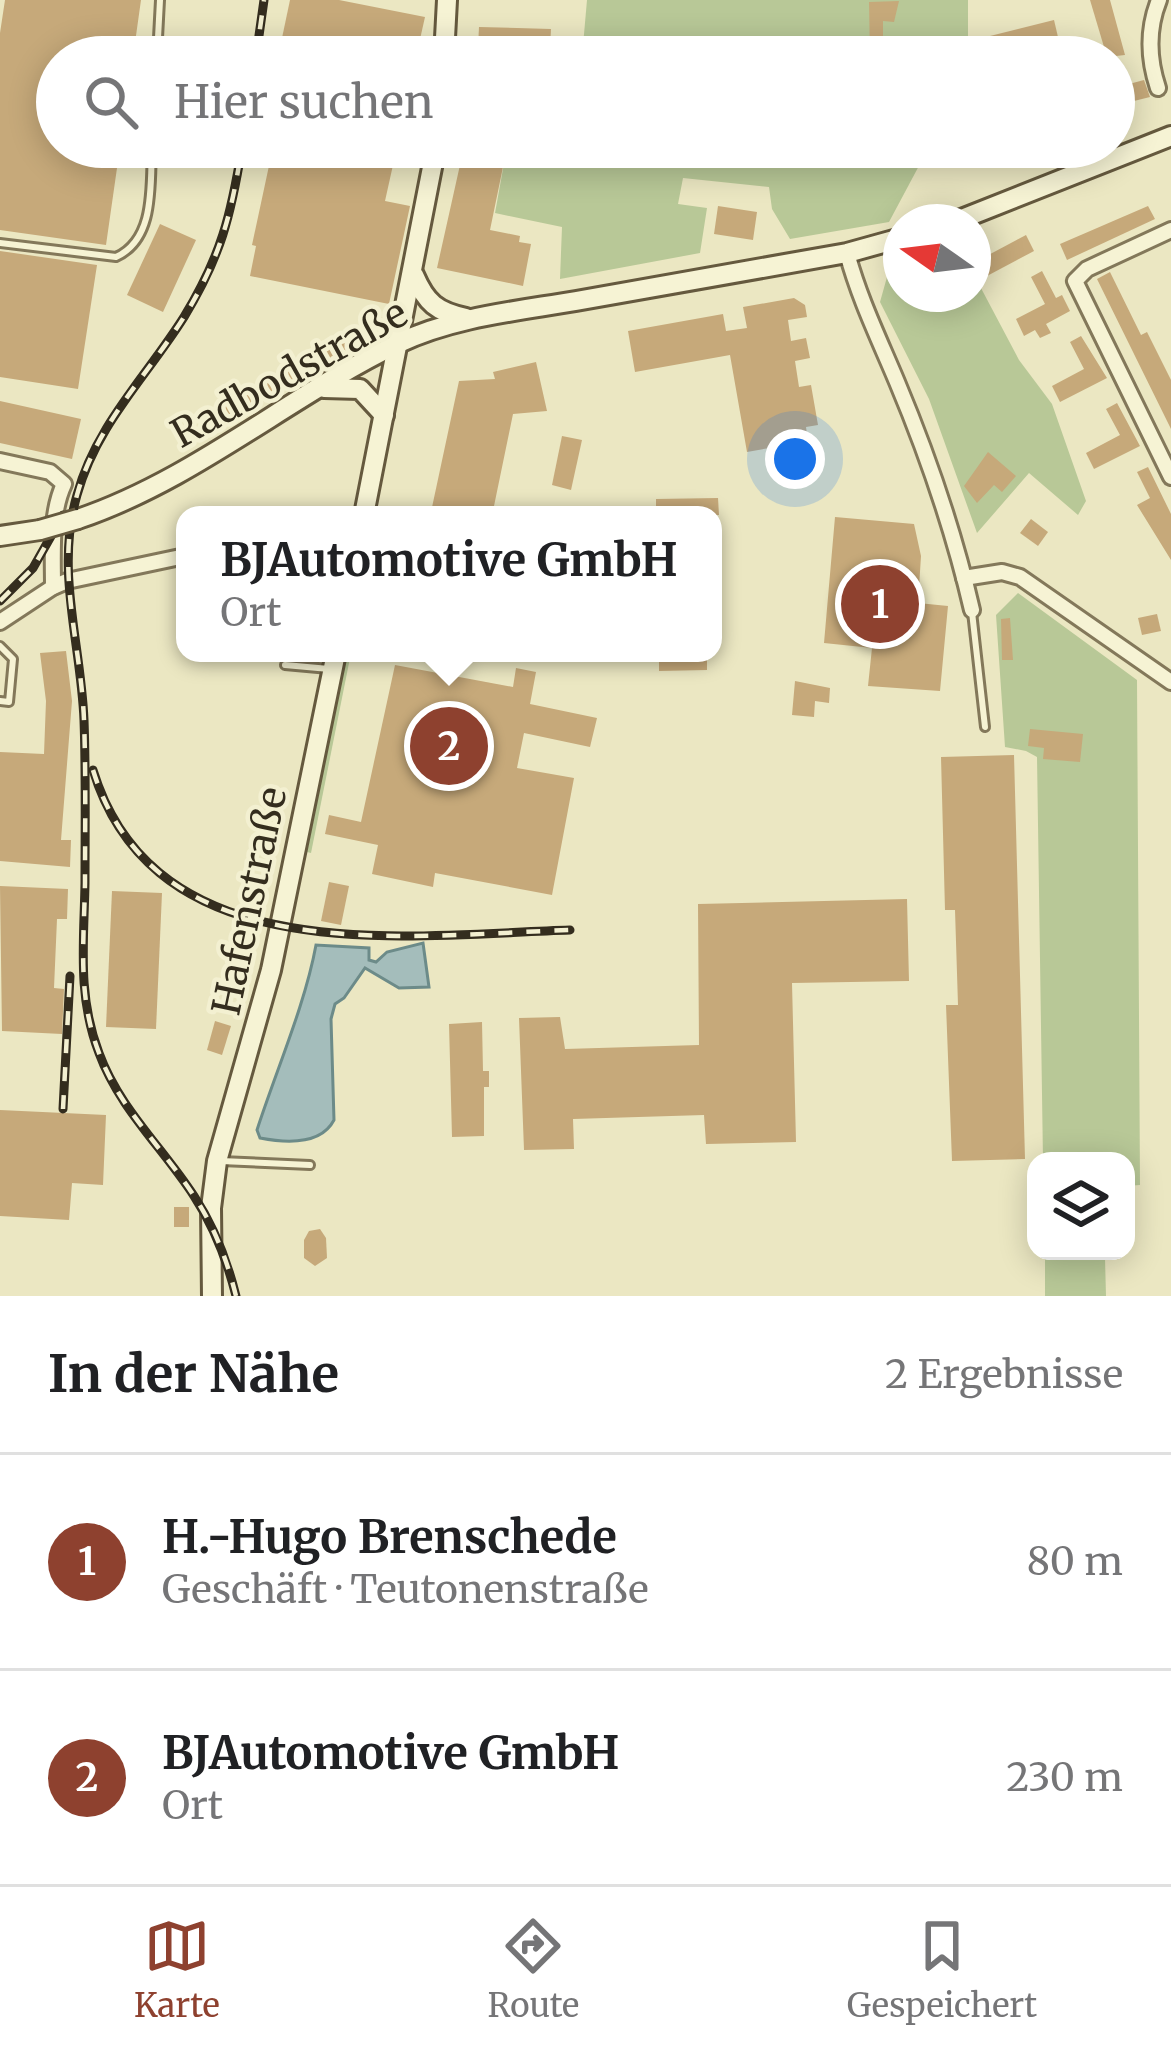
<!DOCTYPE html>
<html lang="de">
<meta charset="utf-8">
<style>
body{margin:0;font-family:Merriweather,serif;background:#f2f2f2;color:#202124}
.controls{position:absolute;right:36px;bottom:36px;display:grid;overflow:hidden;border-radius:24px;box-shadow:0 6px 30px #0003}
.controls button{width:108px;height:108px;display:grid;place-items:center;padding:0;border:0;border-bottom:3px solid #e0e0e0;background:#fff;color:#202124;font:60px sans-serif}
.compass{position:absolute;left:883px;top:204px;width:108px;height:108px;border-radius:50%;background:#fff;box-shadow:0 6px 30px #0003;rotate:284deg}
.you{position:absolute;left:795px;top:459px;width:42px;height:42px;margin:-30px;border:9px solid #fff;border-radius:50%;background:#1a73e8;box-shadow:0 0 0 18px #1a73e833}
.badge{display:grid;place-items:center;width:78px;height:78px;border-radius:50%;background:#8e412f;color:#fff;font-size:39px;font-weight:700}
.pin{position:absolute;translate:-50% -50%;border:6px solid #fff;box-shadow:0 3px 12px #0006}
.popup{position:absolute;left:176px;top:506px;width:546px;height:156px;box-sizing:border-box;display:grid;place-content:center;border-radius:24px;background:#fff;filter:drop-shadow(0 3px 9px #0005);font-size:39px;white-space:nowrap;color:#757577}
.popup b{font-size:45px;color:#202124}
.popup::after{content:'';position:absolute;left:50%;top:100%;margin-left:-24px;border:24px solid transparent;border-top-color:#fff}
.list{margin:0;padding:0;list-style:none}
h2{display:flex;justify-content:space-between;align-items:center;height:156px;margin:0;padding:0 48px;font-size:51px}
h2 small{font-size:39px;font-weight:400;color:#757577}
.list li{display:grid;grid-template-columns:78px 1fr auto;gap:36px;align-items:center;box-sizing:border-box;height:216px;padding:0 48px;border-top:3px solid #e0e0e0}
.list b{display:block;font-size:45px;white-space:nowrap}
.list p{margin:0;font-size:39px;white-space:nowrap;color:#757577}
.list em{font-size:39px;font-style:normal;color:#757577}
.icon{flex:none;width:66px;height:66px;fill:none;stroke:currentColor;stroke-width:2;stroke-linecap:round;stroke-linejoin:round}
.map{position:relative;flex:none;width:1171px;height:1296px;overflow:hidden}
.search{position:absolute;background:#fff;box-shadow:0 6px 30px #0003;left:36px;right:36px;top:36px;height:132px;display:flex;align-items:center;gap:30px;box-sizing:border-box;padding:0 42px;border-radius:66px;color:#757577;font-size:45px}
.sheet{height:588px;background:#fff}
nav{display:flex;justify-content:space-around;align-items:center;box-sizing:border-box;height:168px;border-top:3px solid #e0e0e0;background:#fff;font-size:33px;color:#757577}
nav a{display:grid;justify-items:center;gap:6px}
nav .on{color:#8e412f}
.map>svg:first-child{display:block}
.green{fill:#b8c897}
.water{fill:#a4bdbb;stroke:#6c8b89;stroke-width:3}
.building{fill:#c6a97a}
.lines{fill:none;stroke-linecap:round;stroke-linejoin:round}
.lane-casing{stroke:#83785a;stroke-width:12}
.street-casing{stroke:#83785a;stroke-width:20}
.secondary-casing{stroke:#65593e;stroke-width:24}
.lane{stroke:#f6f3d4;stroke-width:6}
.street{stroke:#f6f3d4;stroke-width:14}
.secondary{stroke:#f6f3d4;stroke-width:18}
.rail-casing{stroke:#342d1e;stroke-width:9}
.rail{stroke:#f3f0d1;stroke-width:4.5;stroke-dasharray:14;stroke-linecap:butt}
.secondary-bridge-casing{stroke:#65593e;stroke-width:24;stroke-linecap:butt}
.secondary-bridge{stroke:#f6f3d4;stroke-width:18}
.labels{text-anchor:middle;stroke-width:9;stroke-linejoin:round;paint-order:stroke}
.street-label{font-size:39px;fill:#342d1e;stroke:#f3f0d1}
</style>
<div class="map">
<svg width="1171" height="1296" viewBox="0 0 1171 1296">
<rect width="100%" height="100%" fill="#ebe7c2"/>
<g class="green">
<polygon points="587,0 968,0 968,57 582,57"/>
<polygon points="507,147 929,147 889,222 790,239 772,209 769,187 683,178 678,204 707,208 700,253 560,279 562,227 495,213"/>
<polygon points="901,266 901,294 973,294 973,273 1019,360 1052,404 1086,501 1078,515 1029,473 977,533 929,399 880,302 889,270"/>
<polygon points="1018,593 1137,680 1140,1185 1126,1186 1126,1161 1043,1161 1037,757 1026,751 1005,747 996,615"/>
<polygon points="347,653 351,653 311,853 307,852"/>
<polygon points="1045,1251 1117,1251 1117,1257 1105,1258 1106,1296 1045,1296"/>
</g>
<path class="water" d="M423,943L429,987L399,988L365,968L344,998L335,1004L331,1019L334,1120C321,1145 286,1143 260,1138L257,1130C276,1071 305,1005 316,945L369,948V960L376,962L387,952Z"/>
<g class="building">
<polygon points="5,0 141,0 133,57 57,57 57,147 120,147 106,245 0,230 0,33"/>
<polygon points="290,0 339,0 425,17 416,57 278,57"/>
<polygon points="1090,0 1110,0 1125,55 1107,57"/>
<polygon points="899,1 894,22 883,21 883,57 870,57 869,2"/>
<polygon points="1054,20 1058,37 990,55 986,37"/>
<polygon points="479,27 551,29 550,49 478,47"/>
<polygon points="640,46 672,50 672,57 639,57"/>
<polygon points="1144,80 1150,97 1114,106 1114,88"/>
<polygon points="273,147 397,147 385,201 410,206 389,304 250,276 256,246 252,245"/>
<polygon points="464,147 485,149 483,157 504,162 490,230 520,236 519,242 531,244 523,286 437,268"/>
<polygon points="980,147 1016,147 1016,151 983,159"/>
<polygon points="718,206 757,212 753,240 714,234"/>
<polygon points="1148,206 1155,219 1067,260 1060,244"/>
<polygon points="160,224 196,240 163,312 127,295"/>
<polygon points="1026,235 1034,251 987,276 979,260"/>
<polygon points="0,251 97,265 78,389 0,377"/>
<polygon points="1042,271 1056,298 1062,295 1070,311 1046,324 1051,333 1040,338 1035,330 1024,336 1016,319 1045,304 1031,277"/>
<polygon points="1110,272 1141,335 1147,332 1171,380 1171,429 1097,279"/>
<polygon points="794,298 805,305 807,317 788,320 791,341 806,338 810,358 795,361 799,387 811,385 818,425 806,427 808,441 747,452 730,355 635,372 628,331 723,314 726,331 747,328 743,307"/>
<polygon points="355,334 361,346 227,422 219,408 333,341 336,345"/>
<polygon points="1081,336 1107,378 1060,402 1052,386 1084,369 1070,342"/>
<polygon points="536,362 547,411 513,414 494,506 515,510 514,515 431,512 459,381 495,379 493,372"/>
<polygon points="0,401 81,419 72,459 0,443"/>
<polygon points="1117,403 1140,446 1094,469 1086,453 1120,435 1106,409"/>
<polygon points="562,436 582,440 571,490 552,485"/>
<polygon points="988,452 1016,476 1002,492 994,485 977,503 964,486"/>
<polygon points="1148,467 1171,514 1171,560 1137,505 1150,498 1137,472"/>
<polygon points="718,498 719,515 656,515 656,499"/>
<polygon points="835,517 914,524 921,556 918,603 948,606 940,691 868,686 872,648 824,643"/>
<polygon points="1031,519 1048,532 1038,546 1020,533"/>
<polygon points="1157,614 1161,631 1142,635 1138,618"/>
<polygon points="1010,618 1013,660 1002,660 1001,619"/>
<polygon points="66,651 72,701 61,840 71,840 70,867 0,861 0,752 44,754 46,701 40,653"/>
<polygon points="659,653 707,653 707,670 659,671"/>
<polygon points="395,665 513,687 516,668 536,672 530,704 597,718 590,747 524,733 517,768 574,778 552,895 435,873 433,887 372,874 378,845 325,834 329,815 361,822"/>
<polygon points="795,681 830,688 829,703 815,701 814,717 792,715"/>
<polygon points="1030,729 1083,734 1080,762 1043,759 1044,748 1028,746"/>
<polygon points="1014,755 1025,1159 952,1161 946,1005 958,1005 955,910 945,910 941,757"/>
<polygon points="329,882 349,886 341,925 321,921"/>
<polygon points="0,886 68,889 67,919 57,919 54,988 64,989 62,1034 2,1031"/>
<polygon points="112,891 162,893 156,1029 106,1027"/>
<polygon points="907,899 909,981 792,983 796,1142 706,1144 704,1115 573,1119 574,1149 524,1150 519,1018 560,1017 565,1049 699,1045 698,904"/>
<polygon points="215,1021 231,1026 222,1055 207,1050"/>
<polygon points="482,1022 483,1071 489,1071 489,1087 484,1087 484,1136 452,1137 449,1024"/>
<polygon points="0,1110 106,1115 103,1185 72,1183 69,1220 0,1216"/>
<rect x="174" y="1207" width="15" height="20"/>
<polygon points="320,1229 326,1238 327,1258 315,1266 304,1258 304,1240 309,1231"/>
</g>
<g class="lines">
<g class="lane-casing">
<g id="lane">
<polyline points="157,57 160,0"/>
<path d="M0,243L116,257C156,239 150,184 152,147"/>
<polyline points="972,612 985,727"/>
<polyline points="0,646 13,659 9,702 0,701"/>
<polyline points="285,665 329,669"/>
<polyline points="221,1161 310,1165"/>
</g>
</g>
<g class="street-casing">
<g id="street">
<path d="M1158,88C1148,58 1147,30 1159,0"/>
<polyline points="1171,230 1087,269 1075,281 1171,477"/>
<path d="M847,253C859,298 879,339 897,382C928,456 954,532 972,610"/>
<path d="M0,461L50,472L64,484C50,514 53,554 53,587"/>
<polyline points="964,578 1002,572 1020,577 1171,682"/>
<polyline points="0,622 53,587 67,581 185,556"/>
</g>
</g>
<g class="secondary-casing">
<g id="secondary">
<polyline points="444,57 447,0"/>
<polyline points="954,222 1171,136"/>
<path d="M414,275C426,303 437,312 466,318"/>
<polyline points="324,388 360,389 384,415"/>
<polyline points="364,515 436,147"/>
<path d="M78,519C194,480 289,396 399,343C453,317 518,311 576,301C667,285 757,269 847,253L901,238"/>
<polyline points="0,536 40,530"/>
<polyline points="212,1296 211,1208 217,1161 271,970 336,653"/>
</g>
</g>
<use href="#lane" class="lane"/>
<use href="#street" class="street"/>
<use href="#secondary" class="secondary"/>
<g class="rail-casing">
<g id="rail">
<polyline points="256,57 264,0"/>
<polyline points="0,601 33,568 63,515"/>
<path d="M93,770C155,973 406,935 570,930"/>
<polyline points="63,1109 70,976"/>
<path d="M236,1296C227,1260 215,1228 194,1196C163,1148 119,1108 99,1053C77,996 84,942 85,883C85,829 86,774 84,720C81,643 55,571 77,495C96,425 147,376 184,317C221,256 231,216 242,147"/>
</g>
</g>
<use href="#rail" class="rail"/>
<g class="secondary-bridge-casing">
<polyline id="secondary-bridge" points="40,530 78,519"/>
</g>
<use href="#secondary-bridge" class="secondary-bridge"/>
</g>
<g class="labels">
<g class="street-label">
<text transform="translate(289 373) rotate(-29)" y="14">Radbodstraße</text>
<text transform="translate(249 901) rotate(-78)" y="14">Hafenstraße</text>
</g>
</g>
</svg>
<div class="controls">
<button><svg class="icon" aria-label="layers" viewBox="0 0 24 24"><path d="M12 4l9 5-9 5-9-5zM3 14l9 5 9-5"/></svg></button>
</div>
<svg class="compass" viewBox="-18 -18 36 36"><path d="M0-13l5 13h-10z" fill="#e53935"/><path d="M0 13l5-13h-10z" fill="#757577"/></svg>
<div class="you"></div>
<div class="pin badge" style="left:880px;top:604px">1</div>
<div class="pin badge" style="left:449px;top:746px">2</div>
<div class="popup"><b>BJAutomotive GmbH</b>Ort</div>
<div class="search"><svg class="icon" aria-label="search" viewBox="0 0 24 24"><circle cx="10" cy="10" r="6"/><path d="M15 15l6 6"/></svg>Hier suchen</div>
</div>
<section class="sheet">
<h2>In der Nähe<small>2 Ergebnisse</small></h2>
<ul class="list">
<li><span class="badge">1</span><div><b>H.-Hugo Brenschede</b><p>Geschäft · Teutonenstraße</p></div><em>80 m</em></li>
<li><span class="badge">2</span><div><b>BJAutomotive GmbH</b><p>Ort</p></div><em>230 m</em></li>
</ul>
</section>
<nav>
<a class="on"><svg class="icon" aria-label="map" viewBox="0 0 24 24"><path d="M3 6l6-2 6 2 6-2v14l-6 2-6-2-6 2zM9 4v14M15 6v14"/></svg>Karte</a>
<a><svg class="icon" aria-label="directions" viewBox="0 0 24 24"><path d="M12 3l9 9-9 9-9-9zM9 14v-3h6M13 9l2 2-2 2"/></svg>Route</a>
<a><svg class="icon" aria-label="saved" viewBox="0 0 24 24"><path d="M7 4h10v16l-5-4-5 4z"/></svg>Gespeichert</a>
</nav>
